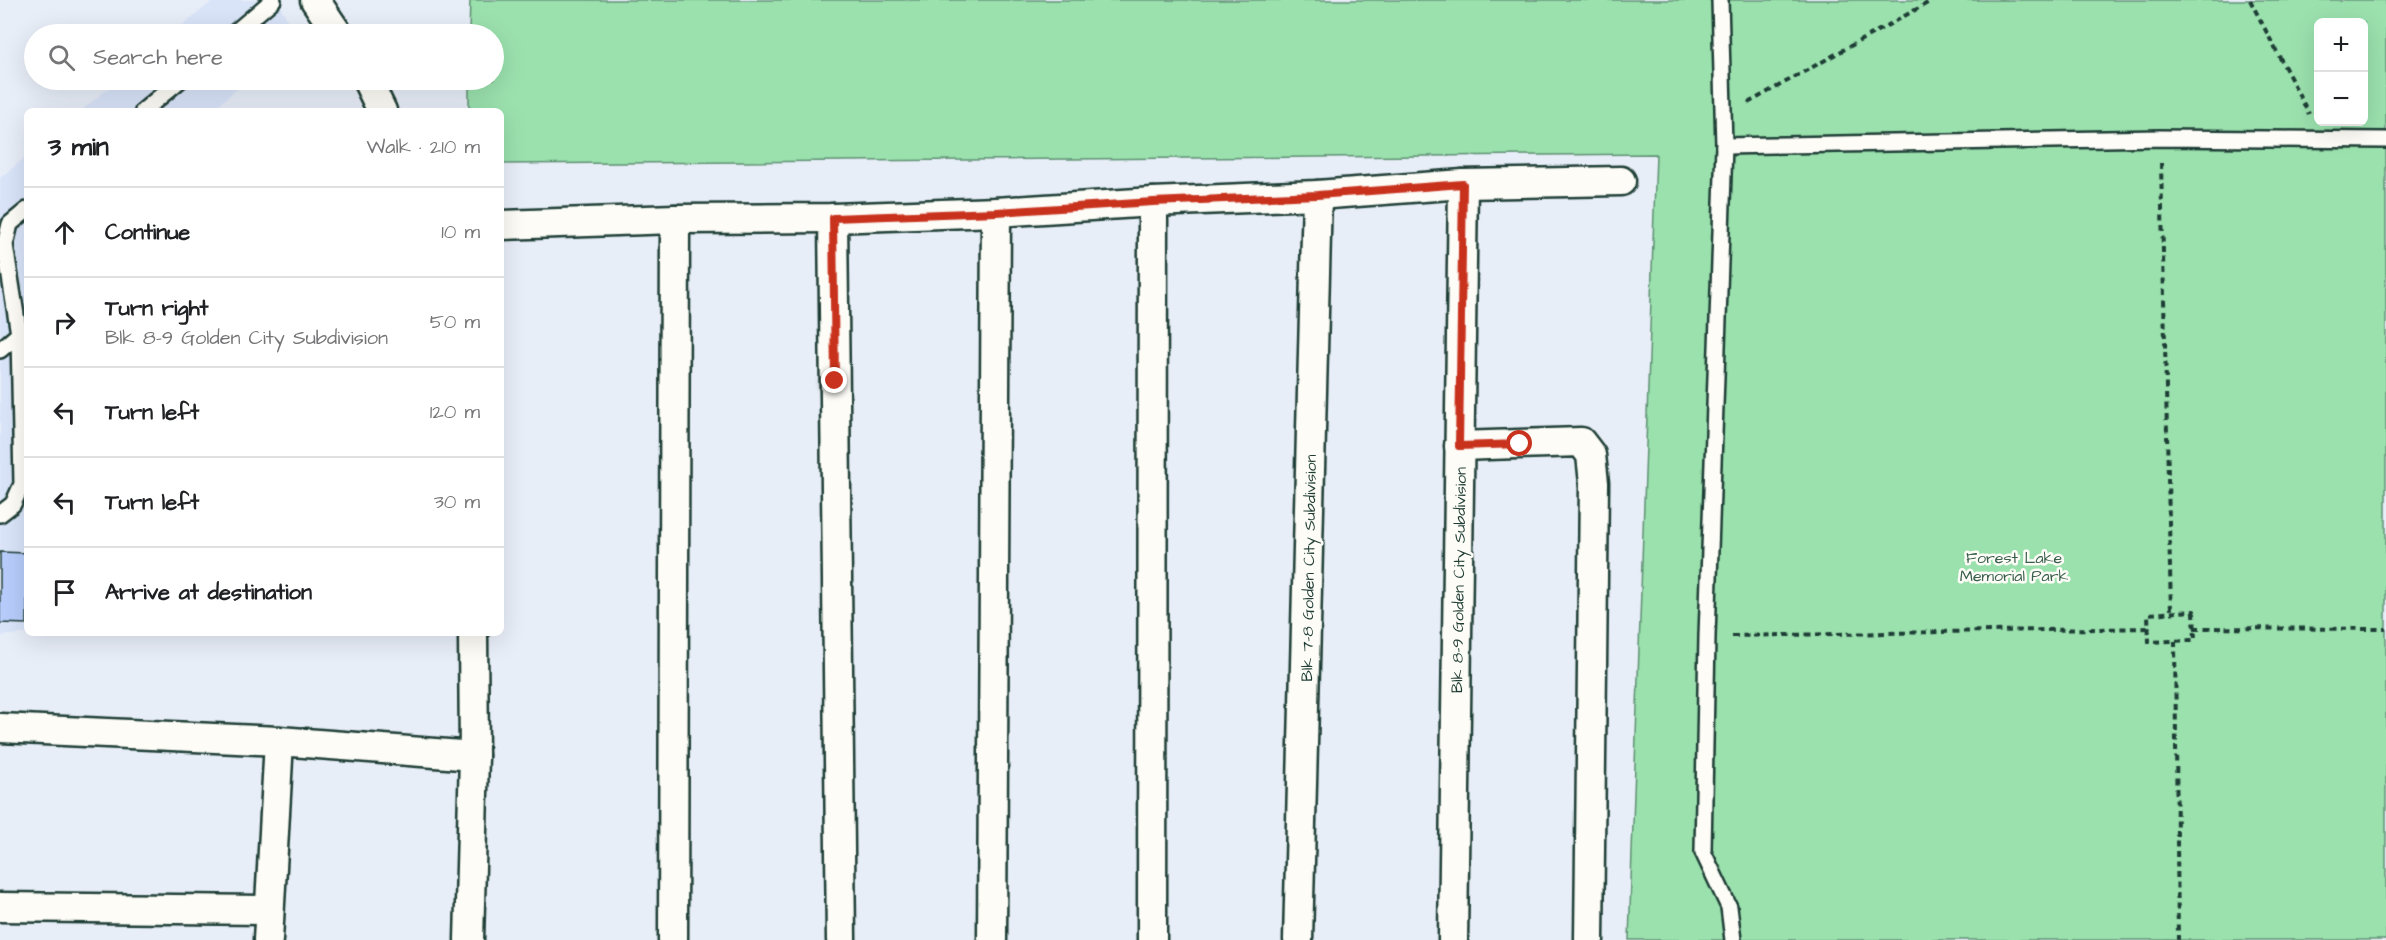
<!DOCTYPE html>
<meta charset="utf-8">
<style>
body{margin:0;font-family:"Architects Daughter",sans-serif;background:#f2f2f2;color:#202124}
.controls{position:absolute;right:18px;top:18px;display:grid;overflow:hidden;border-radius:9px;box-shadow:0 6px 24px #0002}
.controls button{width:54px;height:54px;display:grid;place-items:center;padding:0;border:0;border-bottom:2px solid #e0e0e0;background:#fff;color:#202124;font:30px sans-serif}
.stop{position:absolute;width:18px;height:18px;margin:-14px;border:4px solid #c8321e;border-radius:50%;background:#fff}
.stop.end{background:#c8321e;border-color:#fff;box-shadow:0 2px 6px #0008}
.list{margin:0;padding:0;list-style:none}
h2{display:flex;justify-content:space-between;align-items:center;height:78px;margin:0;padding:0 24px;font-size:26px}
h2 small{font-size:20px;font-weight:400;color:#757577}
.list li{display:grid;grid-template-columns:39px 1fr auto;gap:18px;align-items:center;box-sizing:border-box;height:90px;padding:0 24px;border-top:2px solid #e0e0e0}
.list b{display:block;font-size:22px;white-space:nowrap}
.list p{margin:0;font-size:20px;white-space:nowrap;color:#757577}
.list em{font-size:20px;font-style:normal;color:#757577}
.icon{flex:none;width:33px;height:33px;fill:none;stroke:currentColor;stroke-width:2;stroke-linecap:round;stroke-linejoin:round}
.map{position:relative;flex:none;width:2386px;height:940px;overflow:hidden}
.search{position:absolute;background:#fff;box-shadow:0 6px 24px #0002;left:24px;top:24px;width:480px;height:66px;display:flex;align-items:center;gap:15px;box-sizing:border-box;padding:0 21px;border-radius:33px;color:#757577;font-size:22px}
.panel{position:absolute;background:#fff;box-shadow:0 6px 24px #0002;left:24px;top:108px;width:480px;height:528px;border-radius:9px}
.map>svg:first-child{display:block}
.built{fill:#d9e4f9}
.green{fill:#9be1ae;stroke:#5d8f71;stroke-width:1.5;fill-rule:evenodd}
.building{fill:#b7ccfb;stroke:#1f3d34;stroke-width:1.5}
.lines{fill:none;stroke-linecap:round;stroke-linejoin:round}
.service-casing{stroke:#1f3d34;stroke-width:20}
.minor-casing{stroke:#1f3d34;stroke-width:33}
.path{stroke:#1f3d34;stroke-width:4;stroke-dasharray:6 4.5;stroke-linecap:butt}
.service{stroke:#fdfcf7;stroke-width:15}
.minor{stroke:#fdfcf7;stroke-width:28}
.route{stroke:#c8321e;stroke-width:8}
.labels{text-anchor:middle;stroke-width:5;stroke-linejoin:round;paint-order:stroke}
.park-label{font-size:16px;fill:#385e4c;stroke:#fdfcf7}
.street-label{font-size:16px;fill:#1f3d34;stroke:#fdfcf7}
</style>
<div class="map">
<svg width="2386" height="940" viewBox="0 0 2386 940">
<rect width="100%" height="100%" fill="#e8eef8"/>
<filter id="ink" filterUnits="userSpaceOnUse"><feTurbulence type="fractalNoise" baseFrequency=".0167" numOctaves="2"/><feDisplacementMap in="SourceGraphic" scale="12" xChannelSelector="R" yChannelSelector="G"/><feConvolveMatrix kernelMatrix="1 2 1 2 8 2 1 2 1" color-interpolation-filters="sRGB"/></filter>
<g filter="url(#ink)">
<g class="built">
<polygon points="214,0 277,0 295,34 172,34"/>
<polygon points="118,80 248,80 211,111 81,111"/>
<polygon points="27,156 27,633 34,633 0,636 0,178"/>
</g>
<path class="green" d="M470,0H2386V940H1629L1656,154L501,164V111H469V80H494V34H469ZM2318,22H2364V122H2318Z"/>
<polygon class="building" points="0,552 27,553 27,624 0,623"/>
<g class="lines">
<g class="service-casing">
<g id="service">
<polyline points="1720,0 1724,146 1707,636 1703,852 1729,907 1733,940"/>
<polyline points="233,34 273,0"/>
<polyline points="143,111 180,80"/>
<polyline points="1724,146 2160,138 2386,140"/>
<polyline points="0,350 19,334"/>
<polyline points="0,514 13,504 22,484 19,334 5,245 10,224 27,210"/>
</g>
</g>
<g class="minor-casing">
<g id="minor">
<polyline points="315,0 338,34"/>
<polyline points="367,80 382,111"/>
<polyline points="833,218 841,940"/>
<polyline points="501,225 675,219 833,218 996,212 1153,202 1317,195 1463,184 1621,181"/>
<polyline points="1459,446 1581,442 1591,455 1594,483 1589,940"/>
<polyline points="0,728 279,741 474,756"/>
<polyline points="0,907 268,910"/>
<polyline points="268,940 279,741"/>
<polyline points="469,940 474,756 473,633"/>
<polyline points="673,940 675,219"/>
<polyline points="992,940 996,212"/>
<polyline points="1152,940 1153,202"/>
<polyline points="1298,940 1317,195"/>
<polyline points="1453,940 1463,184"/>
</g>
</g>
<g class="path">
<polyline points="2250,0 2309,114"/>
<polyline points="1748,103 1933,0"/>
<polyline points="2161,163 2171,613"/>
<polygon points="2194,611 2195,640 2149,642 2148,614"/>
<polyline points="2194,628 2386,629"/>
<polyline points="1732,636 2149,628"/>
<polyline points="2175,641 2178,940"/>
</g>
<use href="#service" class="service"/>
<use href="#minor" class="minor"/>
</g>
</g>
<g class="lines" filter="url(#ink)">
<polyline class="route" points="835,381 833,218 996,212 1153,202 1317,195 1463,184 1459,446 1520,444"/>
</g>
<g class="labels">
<g class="park-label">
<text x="2014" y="563">Forest Lake<tspan x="2014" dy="18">Memorial Park</tspan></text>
</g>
<g class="street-label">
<text transform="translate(1308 568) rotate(-89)" y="6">Blk 7-8 Golden City Subdivision</text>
<text transform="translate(1458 580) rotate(-89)" y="6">Blk 8-9 Golden City Subdivision</text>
</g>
</g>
</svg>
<div class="controls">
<button>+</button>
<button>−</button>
</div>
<div class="stop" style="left:1520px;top:444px"></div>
<div class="stop end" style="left:835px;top:381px"></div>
<div class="search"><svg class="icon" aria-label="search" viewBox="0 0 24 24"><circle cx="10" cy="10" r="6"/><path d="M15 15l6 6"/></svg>Search here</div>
<section class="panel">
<h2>3 min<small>Walk · 210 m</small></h2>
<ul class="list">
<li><svg class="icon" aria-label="ahead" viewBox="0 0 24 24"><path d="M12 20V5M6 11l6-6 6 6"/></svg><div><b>Continue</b></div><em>10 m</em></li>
<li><svg class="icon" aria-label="right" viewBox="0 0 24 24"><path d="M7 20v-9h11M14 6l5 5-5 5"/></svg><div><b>Turn right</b><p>Blk 8-9 Golden City Subdivision</p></div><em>50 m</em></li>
<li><svg class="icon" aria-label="left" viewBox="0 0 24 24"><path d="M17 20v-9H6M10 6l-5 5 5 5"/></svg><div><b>Turn left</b></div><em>120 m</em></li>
<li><svg class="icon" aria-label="left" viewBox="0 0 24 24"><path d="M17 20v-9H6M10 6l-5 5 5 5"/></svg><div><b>Turn left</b></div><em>30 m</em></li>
<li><svg class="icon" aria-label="arrive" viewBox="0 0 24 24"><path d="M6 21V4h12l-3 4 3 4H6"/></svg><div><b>Arrive at destination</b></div></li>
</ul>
</section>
</div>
